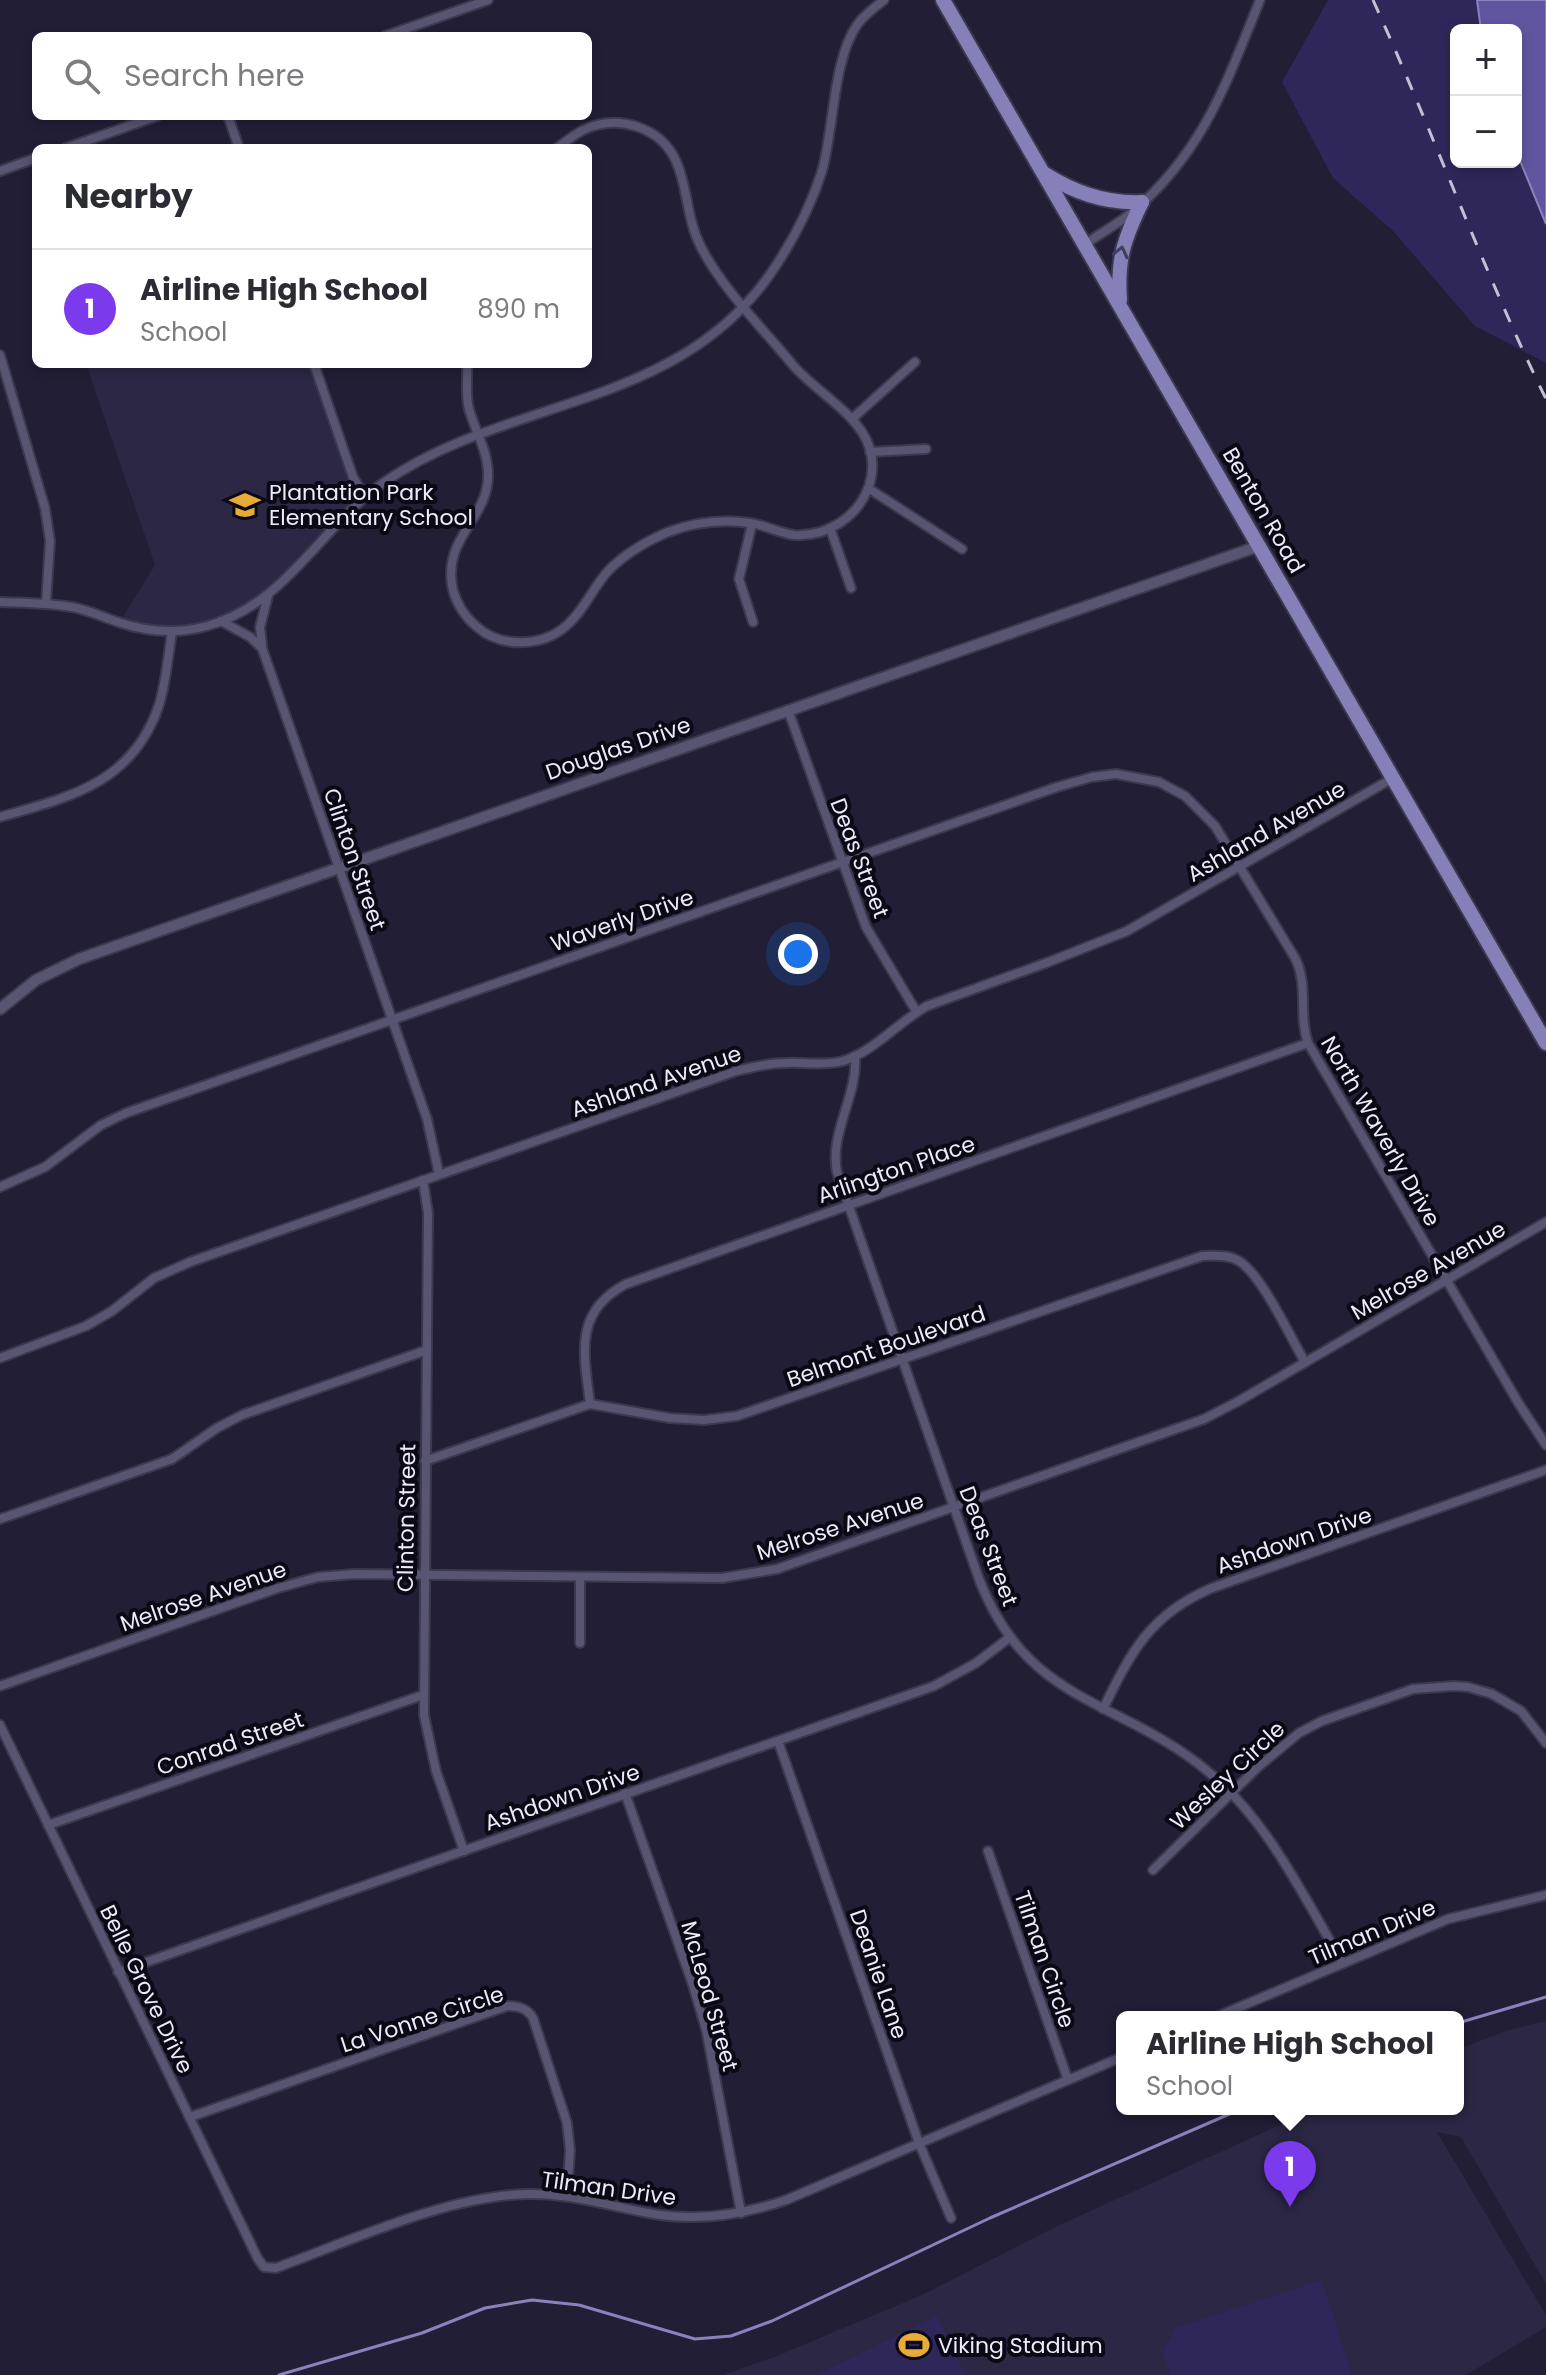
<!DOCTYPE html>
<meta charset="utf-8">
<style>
body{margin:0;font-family:Poppins,sans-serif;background:#f7f7f7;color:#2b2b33}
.controls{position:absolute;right:24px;top:24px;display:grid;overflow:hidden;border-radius:12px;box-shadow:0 4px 12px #0003}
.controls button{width:72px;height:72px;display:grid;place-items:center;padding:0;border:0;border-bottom:2px solid #e1e1e2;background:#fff;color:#2b2b33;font:40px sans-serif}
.you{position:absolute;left:798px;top:954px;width:28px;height:28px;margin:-20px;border:6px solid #fff;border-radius:50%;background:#1a73e8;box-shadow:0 0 0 12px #1a73e833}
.badge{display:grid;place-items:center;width:52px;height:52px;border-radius:50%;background:#7c3aed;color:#fff;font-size:26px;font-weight:700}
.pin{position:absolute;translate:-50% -66px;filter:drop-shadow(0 2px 4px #0008)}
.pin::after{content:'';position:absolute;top:42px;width:28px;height:24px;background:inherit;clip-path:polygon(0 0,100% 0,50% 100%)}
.popup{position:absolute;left:1116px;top:2011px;width:348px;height:104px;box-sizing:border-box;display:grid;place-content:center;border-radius:12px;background:#fff;filter:drop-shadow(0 2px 6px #0005);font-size:26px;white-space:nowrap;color:#7c7c81}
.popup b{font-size:30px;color:#2b2b33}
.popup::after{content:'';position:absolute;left:50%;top:100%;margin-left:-16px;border:16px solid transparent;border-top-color:#fff}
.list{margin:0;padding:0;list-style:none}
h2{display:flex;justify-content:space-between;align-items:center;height:104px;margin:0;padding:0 32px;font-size:34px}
h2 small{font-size:26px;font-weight:400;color:#7c7c81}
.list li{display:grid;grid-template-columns:52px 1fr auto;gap:24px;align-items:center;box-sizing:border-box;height:120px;padding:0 32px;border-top:2px solid #e1e1e2}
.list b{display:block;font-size:30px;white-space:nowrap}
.list p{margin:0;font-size:26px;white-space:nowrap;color:#7c7c81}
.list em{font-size:26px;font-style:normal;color:#7c7c81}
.icon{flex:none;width:44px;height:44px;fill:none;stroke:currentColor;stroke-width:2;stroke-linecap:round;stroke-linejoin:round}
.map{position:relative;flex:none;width:1546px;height:2375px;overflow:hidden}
.search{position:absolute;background:#fff;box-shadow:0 4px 12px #0003;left:32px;top:32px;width:560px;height:88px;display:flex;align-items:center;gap:20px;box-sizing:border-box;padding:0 28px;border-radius:12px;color:#7c7c81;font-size:30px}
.panel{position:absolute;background:#fff;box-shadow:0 4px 12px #0003;left:32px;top:144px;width:560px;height:224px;border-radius:12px}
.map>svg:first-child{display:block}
.built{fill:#2b2745}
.green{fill:#2f2759}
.water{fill:#6055a0;stroke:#8a82bc;stroke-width:2}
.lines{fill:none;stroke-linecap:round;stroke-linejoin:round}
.stream{stroke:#8a82bc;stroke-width:3}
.minor-casing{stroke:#3c394e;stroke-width:12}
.tertiary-casing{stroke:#3c394e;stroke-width:14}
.primary-casing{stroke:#3c394e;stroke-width:18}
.minor{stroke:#575571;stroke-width:8}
.tertiary{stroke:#575571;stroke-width:10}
.primary{stroke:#8580b8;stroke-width:14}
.rail{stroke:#c2c1d3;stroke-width:3;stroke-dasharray:14 14;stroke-linecap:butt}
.oneway{stroke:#413f5e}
.labels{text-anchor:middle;stroke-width:8;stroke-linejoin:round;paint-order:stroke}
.poi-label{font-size:22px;fill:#ecebfc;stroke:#0a0914;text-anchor:start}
.street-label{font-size:22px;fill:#ecebfc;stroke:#0a0914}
</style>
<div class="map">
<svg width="1546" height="2375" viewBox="0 0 1546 2375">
<rect width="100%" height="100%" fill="#211e36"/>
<g class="built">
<polygon points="86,364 314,364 353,477 365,497 289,578 236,615 184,631 119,623 155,565"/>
<polygon points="1546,2021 1546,2284 1461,2137 1437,2132 1546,2315 1546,2327 1466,2375 723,2375 777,2356 924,2294 1053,2228 1315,2109 1458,2109 1458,2049 1509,2030"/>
</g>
<g class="green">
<polygon points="1328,0 1477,0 1481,30 1456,30 1456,162 1516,162 1516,151 1546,224 1546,363 1475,326 1393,231 1333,178 1282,82"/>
<polygon points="1322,2280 1352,2375 1170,2375 1163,2352 1175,2328"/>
<polygon points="937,2316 966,2375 816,2375"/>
</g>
<polygon class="water" points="1477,0 1546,0 1546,224 1516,151 1516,30 1481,30"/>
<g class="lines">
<g class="stream">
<polyline points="1458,2023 1546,1997"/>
<polyline points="279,2375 422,2333 485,2308 532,2300 579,2305 695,2339 731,2336 772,2321 990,2218 1241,2109"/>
</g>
<g class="minor-casing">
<g id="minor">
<polyline points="385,36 488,0"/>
<polyline points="228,116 239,148"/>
<polyline points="66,148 157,116"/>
<polyline points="0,171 36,158"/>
<path d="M1084,245C1099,234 1116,225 1130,214C1203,153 1226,84 1260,0"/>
<polyline points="0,355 45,508 50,541 46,604"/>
<polyline points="314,364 353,477 365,497"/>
<path d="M467,364C468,378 465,395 469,409C475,431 489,453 488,477C487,520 441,539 453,590C457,605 465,617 477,627C501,648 542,647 566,626C584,611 593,587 609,570C625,554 647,541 668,532C695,522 722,519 750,523C765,525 779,533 794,535C827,537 858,517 869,486C888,426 823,401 792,364C762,327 723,290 701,247C686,218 688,187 676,161C660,126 617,114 583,130C574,135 565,142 557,148"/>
<polyline points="853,418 915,362"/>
<polyline points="870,452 926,449"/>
<polyline points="868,488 962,549"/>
<polyline points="752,524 739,579 753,622"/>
<polyline points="830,528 851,588"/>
<path d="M0,602C24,603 49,603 72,607C88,610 103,617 118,622C147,632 178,634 207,626C287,604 320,527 383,483C508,396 675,411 771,273C793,241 810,209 822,171C834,129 833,59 857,25C864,15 875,7 884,0"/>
<polyline points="221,621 250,637 262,648 427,1119 439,1174"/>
<polyline points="262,645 260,627 268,596"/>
<polyline points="788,710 866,927 916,1011"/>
<path d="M0,817C70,797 133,783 159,705C166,682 168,656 172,632"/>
<path d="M855,1056C858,1096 829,1133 837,1172L979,1579C1028,1707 1122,1698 1211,1774C1270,1824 1304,1898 1343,1963"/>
<polyline points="423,1180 428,1213 424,1715 436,1771 464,1851"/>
<path d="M0,1187L45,1167L101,1125L126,1113L1057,787L1092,777L1116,774L1159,782L1185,796L1215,826L1295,958C1309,986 1298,1014 1308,1043L1519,1404L1546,1445"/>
<path d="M0,1358L86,1326L112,1311L154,1278L190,1262L736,1071C752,1067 769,1063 786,1063C805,1062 824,1066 843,1061C875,1051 898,1022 927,1006L1046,963L1127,931L1393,778"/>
<path d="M590,1404C584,1354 573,1312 626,1284L1308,1043"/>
<path d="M425,1461L590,1404L670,1418L704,1420L737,1416L1202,1256C1215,1256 1228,1254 1239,1261C1262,1275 1290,1337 1305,1362"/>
<polyline points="0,1519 172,1459 217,1428 242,1415 427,1350"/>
<polyline points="580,1643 580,1577"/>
<polyline points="0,1686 278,1588 318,1577 355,1574 722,1578 777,1569 1204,1419 1237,1402 1546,1222"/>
<path d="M1103,1709C1131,1652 1150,1614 1212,1588L1546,1470"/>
<path d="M0,1725L258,2259L264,2267L276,2268C352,2240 447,2196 527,2194C573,2193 615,2208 660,2215C703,2221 745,2214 786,2200L1122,2057"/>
<polyline points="778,1741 919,2143 951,2218"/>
<polyline points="625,1793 693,1985 706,2029 741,2213"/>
<polyline points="48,1825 423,1695"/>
<polyline points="988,1851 1068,2080"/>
<polyline points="1153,1870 1258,1767 1299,1733 1322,1721 1413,1689 1454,1686 1468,1687 1492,1694 1521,1711 1546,1743"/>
<polyline points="118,1972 934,1686 976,1663 1009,1638"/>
<polyline points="1216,2017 1448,1919 1546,1895"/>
<path d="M190,2117L507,2006C518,2006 527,2008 533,2018L567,2123L570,2150L567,2196"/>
</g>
</g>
<g class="tertiary-casing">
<polyline id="tertiary" points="0,1009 36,980 79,959 1259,546"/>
</g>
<g class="primary-casing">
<g id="primary">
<polyline points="943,0 1546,1043"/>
<path d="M1045,174C1075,193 1106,204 1142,202"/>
<path d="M1120,300C1117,259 1124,239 1142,202"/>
</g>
</g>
<use href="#minor" class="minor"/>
<use href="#tertiary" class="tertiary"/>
<use href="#primary" class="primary"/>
<path class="rail" d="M1373,0C1433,132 1482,268 1546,399"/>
</g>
<defs><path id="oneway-chevron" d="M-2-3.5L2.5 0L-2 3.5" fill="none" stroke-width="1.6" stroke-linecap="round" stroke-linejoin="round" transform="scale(2)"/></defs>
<use class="oneway" href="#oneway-chevron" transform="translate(1121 252) rotate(-77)"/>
<defs>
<g id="school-bare" transform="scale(2.4)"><path d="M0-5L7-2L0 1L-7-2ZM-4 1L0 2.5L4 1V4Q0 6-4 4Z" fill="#e9ab38" stroke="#0a0914" stroke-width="2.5" paint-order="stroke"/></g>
<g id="stadium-bare" transform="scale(2.4)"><path d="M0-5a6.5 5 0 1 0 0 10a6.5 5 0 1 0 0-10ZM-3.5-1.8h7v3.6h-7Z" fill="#e9ab38" stroke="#0a0914" stroke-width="2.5" paint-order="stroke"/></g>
</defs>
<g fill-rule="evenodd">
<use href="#school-bare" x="245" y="505"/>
<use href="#stadium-bare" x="914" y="2345"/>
</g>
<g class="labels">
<g class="poi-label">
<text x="269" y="500">Plantation Park<tspan x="269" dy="25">Elementary School</tspan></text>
<text x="938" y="2353">Viking Stadium</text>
</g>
<g class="street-label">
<text transform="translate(1264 510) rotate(60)" y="8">Benton Road</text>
<text transform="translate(618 748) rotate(-19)" y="8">Douglas Drive</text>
<text transform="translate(1266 831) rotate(-30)" y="8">Ashland Avenue</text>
<text transform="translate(860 858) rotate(69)" y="8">Deas Street</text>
<text transform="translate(355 859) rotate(71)" y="8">Clinton Street</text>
<text transform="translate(622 920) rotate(-19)" y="8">Waverly Drive</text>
<text transform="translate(656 1081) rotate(-19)" y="8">Ashland Avenue</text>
<text transform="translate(1381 1131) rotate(60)" y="8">North Waverly Drive</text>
<text transform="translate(896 1169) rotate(-19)" y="8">Arlington Place</text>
<text transform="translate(1428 1270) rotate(-30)" y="8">Melrose Avenue</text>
<text transform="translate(886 1346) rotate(-19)" y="8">Belmont Boulevard</text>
<text transform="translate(406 1518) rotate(-89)" y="8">Clinton Street</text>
<text transform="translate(840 1526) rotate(-18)" y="8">Melrose Avenue</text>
<text transform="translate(1294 1540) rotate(-19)" y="8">Ashdown Drive</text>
<text transform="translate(989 1546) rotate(69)" y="8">Deas Street</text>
<text transform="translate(203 1596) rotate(-19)" y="8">Melrose Avenue</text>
<text transform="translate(230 1743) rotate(-19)" y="8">Conrad Street</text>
<text transform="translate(1227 1775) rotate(-43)" y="8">Wesley Circle</text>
<text transform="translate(562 1797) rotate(-19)" y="8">Ashdown Drive</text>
<text transform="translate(1372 1932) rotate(-23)" y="8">Tilman Drive</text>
<text transform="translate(1045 1959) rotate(71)" y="8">Tilman Circle</text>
<text transform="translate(879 1974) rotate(71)" y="8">Deanie Lane</text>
<text transform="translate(147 1989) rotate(64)" y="8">Belle Grove Drive</text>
<text transform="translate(710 1996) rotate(74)" y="8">McLeod Street</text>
<text transform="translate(422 2019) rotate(-18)" y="8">La Vonne Circle</text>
<text transform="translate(609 2188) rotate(8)" y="8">Tilman Drive</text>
</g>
</g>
</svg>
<div class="controls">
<button>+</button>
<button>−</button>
</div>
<div class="you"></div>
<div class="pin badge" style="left:1290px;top:2207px">1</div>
<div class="popup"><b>Airline High School</b>School</div>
<div class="search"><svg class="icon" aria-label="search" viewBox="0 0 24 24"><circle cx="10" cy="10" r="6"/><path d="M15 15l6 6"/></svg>Search here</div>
<section class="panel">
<h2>Nearby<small></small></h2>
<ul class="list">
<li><span class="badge">1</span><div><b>Airline High School</b><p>School</p></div><em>890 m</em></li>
</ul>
</section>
</div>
